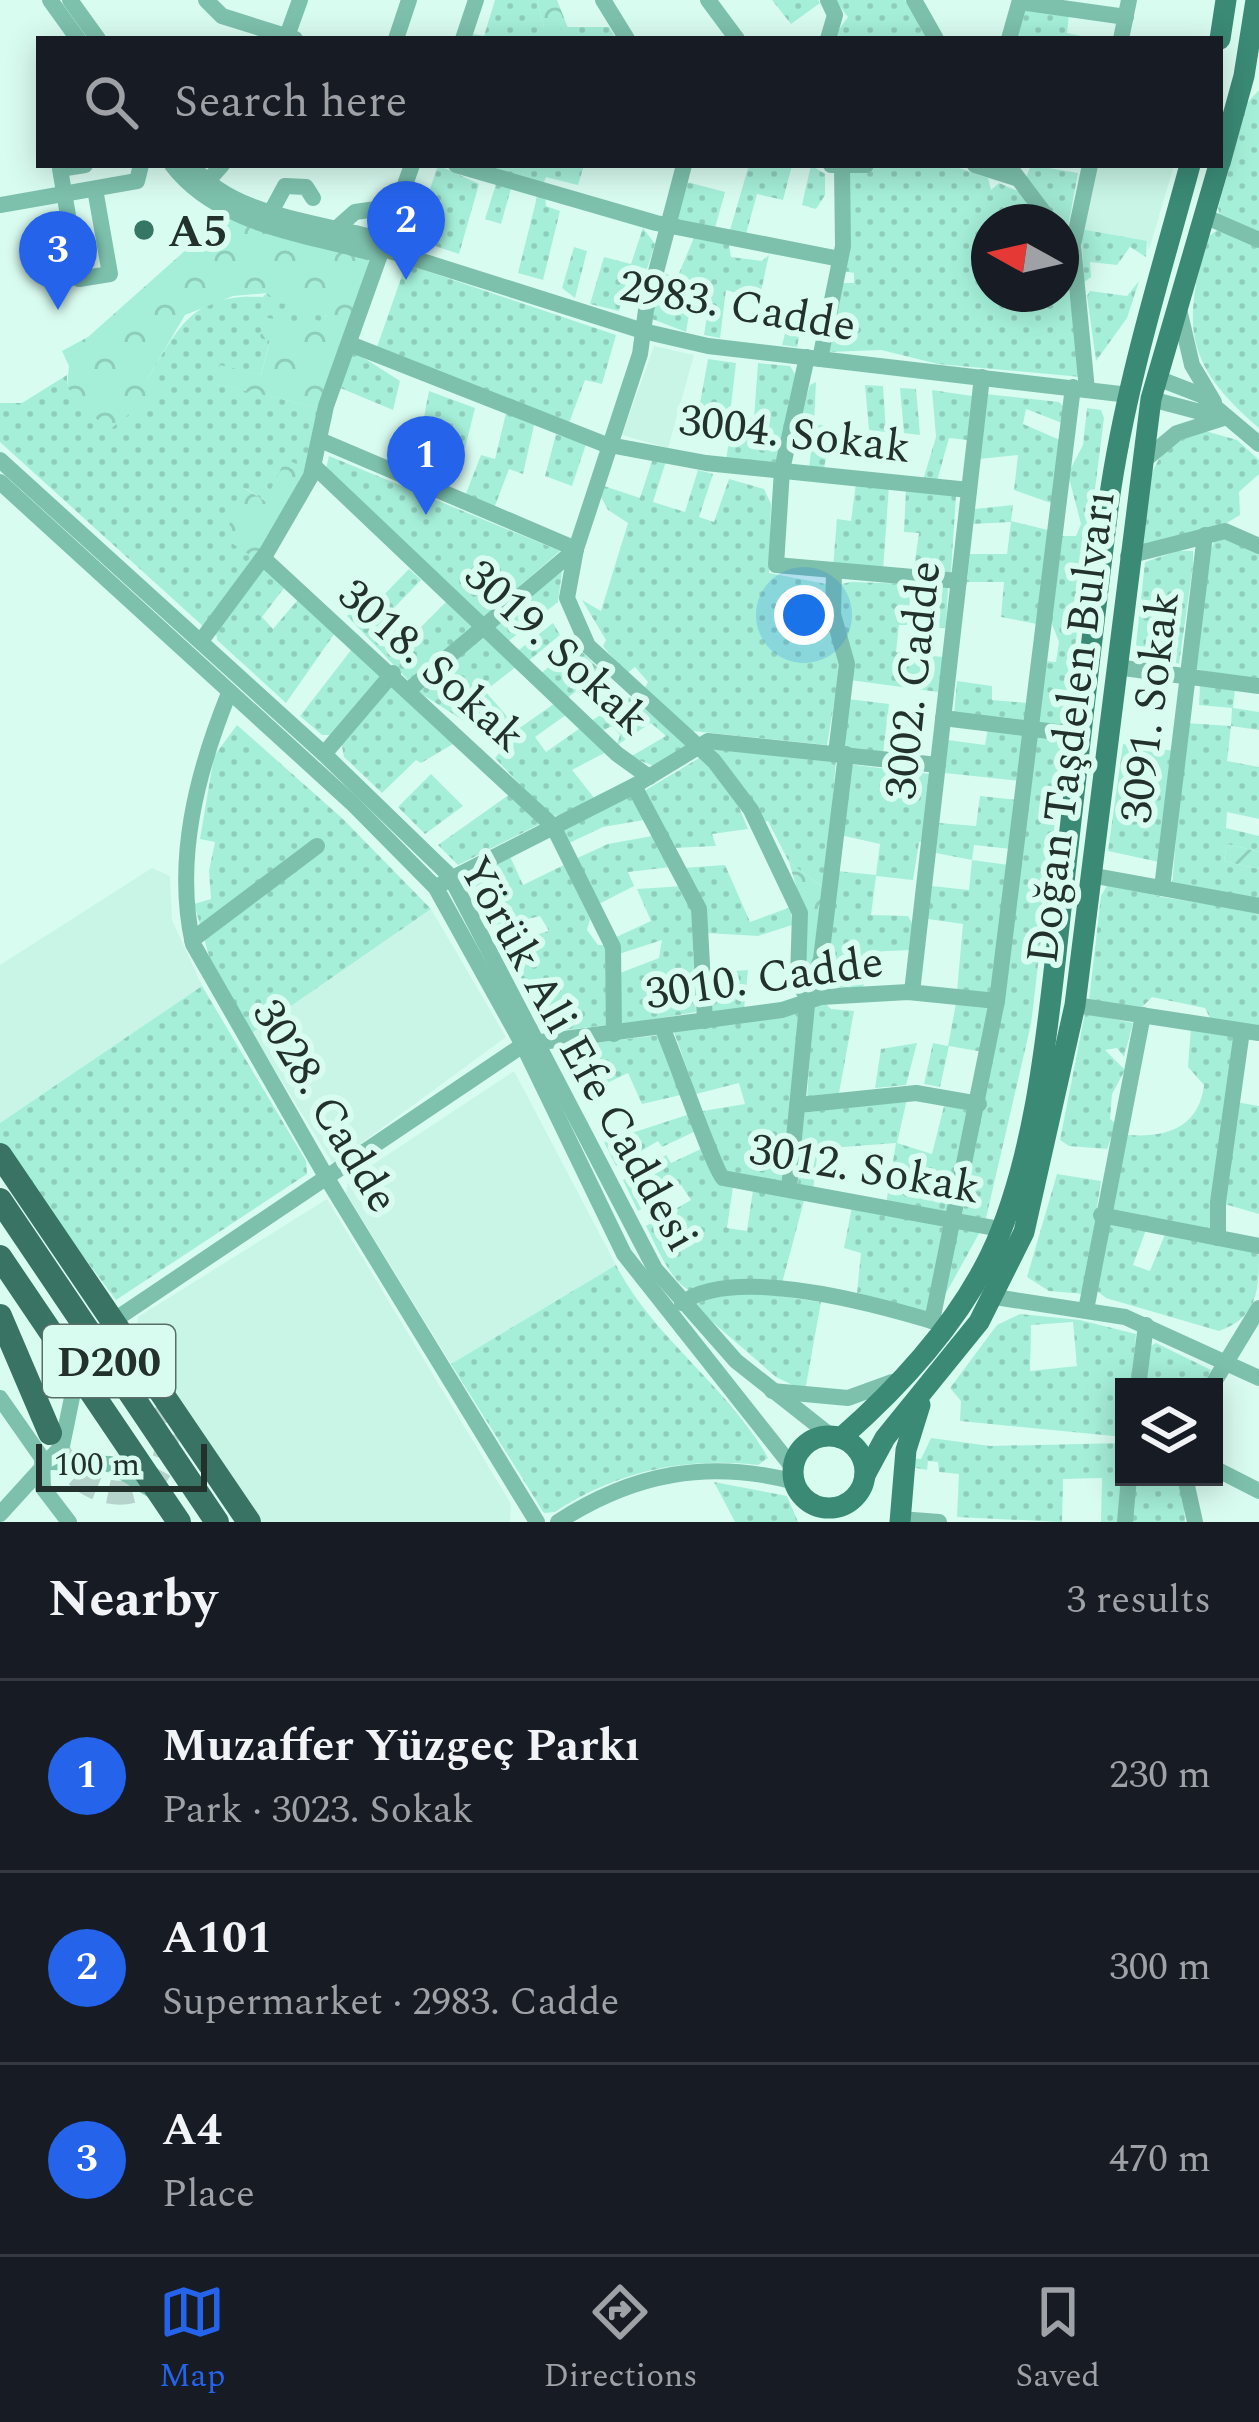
<!DOCTYPE html>
<meta charset="utf-8">
<style>
body{margin:0;font-family:Spectral,serif;background:#20242c;color:#f1f3f6}
.controls{position:absolute;right:36px;bottom:36px;display:grid;overflow:hidden;border-radius:0px;box-shadow:0 6px 30px #0003}
.controls button{width:108px;height:108px;display:grid;place-items:center;padding:0;border:0;border-bottom:3px solid #363941;background:#171b24;color:#f1f3f6;font:60px sans-serif}
.compass{position:absolute;left:971px;top:204px;width:108px;height:108px;border-radius:50%;background:#171b24;box-shadow:0 6px 30px #0003;rotate:278deg}
.scale{position:absolute;left:36px;bottom:30px;width:171px;box-sizing:border-box;padding-left:12px;border:6px solid #23312c;border-top:0;font-size:33px;line-height:42px;white-space:nowrap;color:#23312c;-webkit-text-stroke:9px #d9fcf1;paint-order:stroke}
.you{position:absolute;left:804px;top:615px;width:42px;height:42px;margin:-30px;border:9px solid #fff;border-radius:50%;background:#1a73e8;box-shadow:0 0 0 18px #1a73e833}
.badge{display:grid;place-items:center;width:78px;height:78px;border-radius:50%;background:#2563eb;color:#fff;font-size:39px;font-weight:700}
.pin{position:absolute;translate:-50% -99px;filter:drop-shadow(0 3px 6px #0008)}
.pin::after{content:'';position:absolute;top:63px;width:42px;height:36px;background:inherit;clip-path:polygon(0 0,100% 0,50% 100%)}
.list{margin:0;padding:0;list-style:none}
h2{display:flex;justify-content:space-between;align-items:center;height:156px;margin:0;padding:0 48px;font-size:51px}
h2 small{font-size:39px;font-weight:400;color:#9ea1a6}
.list li{display:grid;grid-template-columns:78px 1fr auto;gap:36px;align-items:center;box-sizing:border-box;height:192px;padding:0 48px;border-top:3px solid #363941}
.list b{display:block;font-size:45px;white-space:nowrap}
.list p{margin:0;font-size:39px;white-space:nowrap;color:#9ea1a6}
.list em{font-size:39px;font-style:normal;color:#9ea1a6}
.icon{flex:none;width:66px;height:66px;fill:none;stroke:currentColor;stroke-width:2;stroke-linecap:round;stroke-linejoin:round}
.map{position:relative;flex:none;width:1259px;height:1522px;overflow:hidden}
.search{position:absolute;background:#171b24;box-shadow:0 6px 30px #0003;left:36px;right:36px;top:36px;height:132px;display:flex;align-items:center;gap:30px;box-sizing:border-box;padding:0 42px;border-radius:0px;color:#9ea1a6;font-size:45px}
.sheet{height:732px;background:#171b24}
nav{display:flex;justify-content:space-around;align-items:center;box-sizing:border-box;height:168px;border-top:3px solid #363941;background:#171b24;font-size:33px;color:#9ea1a6}
nav a{display:grid;justify-items:center;gap:6px}
nav .on{color:#2563eb}
.map>svg:first-child{display:block}
.built{fill:#c8f5e6}
.grass{fill:url(#grass-dots);fill-rule:evenodd}
.forest{fill:url(#forest-crowns)}
.garden{fill:url(#garden-furrows)}
.lines{fill:none;stroke-linecap:round;stroke-linejoin:round}
.highway-tunnel{stroke:#b5d3ca;stroke-width:24;stroke-dasharray:24 12;stroke-linecap:butt}
.minor{stroke:#7dc1ad;stroke-width:16}
.major{stroke:#3a8a75;stroke-width:21}
.highway{stroke:#397363;stroke-width:24}
.poi-dot{fill:#367665;stroke:#d9fcf1;stroke-width:4.5}
.labels{text-anchor:middle;stroke-width:12;stroke-linejoin:round;paint-order:stroke}
.shield{fill:#d9fcf1;stroke:#5a6e67;stroke-width:3}
.shield-label{font-size:42px;font-weight:bold;fill:#23312c}
.poi-label{font-size:45px;font-weight:bold;fill:#23312c;stroke:#d9fcf1;text-anchor:start}
.street-label{font-size:45px;fill:#23312c;stroke:#d9fcf1}
</style>
<div class="map">
<svg width="1259" height="1522" viewBox="0 0 1259 1522">
<defs>
<pattern id="grass-dots" width="8" height="8" patternUnits="userSpaceOnUse" patternTransform="scale(3)"><rect width="8" height="8" fill="#a5efd9"/><path d="M2 2h.1M6 6h.1" fill="none" stroke="#8ecdba" stroke-width="1.8" stroke-linecap="round"/></pattern>
<pattern id="forest-crowns" width="20" height="18" patternUnits="userSpaceOnUse" patternTransform="scale(3)"><rect width="20" height="18" fill="#a5efd9"/><path d="M2 6a3 3 0 1 1 6 0M12 15a3 3 0 1 1 6 0" fill="none" stroke="#8ecdba"/></pattern>
<pattern id="garden-furrows" width="10" height="10" patternUnits="userSpaceOnUse" patternTransform="scale(3)"><rect width="10" height="10" fill="#a5efd9"/><path d="M-1 1l2-2M0 10L10 0M9 11l2-2" fill="none" stroke="#8ecdba"/></pattern>
</defs>
<rect width="100%" height="100%" fill="#d9fcf1"/>
<g class="built">
<polygon points="1097,165 1174,165 1149,250 1147,242 1081,229"/>
<polygon points="654,346 694,355 668,448 622,435"/>
<polygon points="152,868 170,876 172,920 202,986 0,1123 0,965"/>
<polygon points="431,909 506,1037 333,1164 252,1033"/>
<polygon points="514,1071 616,1265 451,1364 346,1193 348,1181"/>
<polygon points="327,1199 511,1504 510,1522 262,1522 136,1334 138,1317"/>
</g>
<g class="grass">
<polygon points="495,0 537,0 544,27 609,27 616,39 467,39 469,33 484,36"/>
<polygon points="772,0 818,0 820,3 791,24"/>
<polygon points="835,0 905,0 928,39 832,39 848,17"/>
<polygon points="1025,9 1069,14 1067,33 1096,39 1017,39"/>
<polygon points="1259,90 1259,235 1220,216 1218,208 1247,103"/>
<polygon points="438,165 479,184 459,254 399,234 410,196 426,201"/>
<polygon points="477,165 584,165 578,185 546,177 543,185"/>
<polygon points="749,165 792,165 783,200 757,194 746,234 730,230"/>
<polygon points="811,165 825,174 825,195 816,209 802,205"/>
<polygon points="950,165 988,178 991,190 999,183 1020,192 1042,222 989,222 989,294 1061,294 1063,247 1081,377 938,364 881,350 829,352 841,283 854,283 854,273 843,271 846,179 852,169"/>
<polygon points="1031,165 1078,173 1067,232 1025,180"/>
<polygon points="497,181 512,185 501,224 485,219"/>
<polygon points="687,182 725,192 715,228 675,220"/>
<polygon points="538,193 545,195 546,206 560,211 543,280 518,273"/>
<polygon points="643,228 655,244 647,269 631,265 619,311 590,304 604,257 631,264"/>
<path d="M1220,228L1259,245V428C1186,366 1180,326 1209,236Z"/>
<polygon points="1081,229 1147,241 1146,257 1130,247 1117,265 1090,262 1091,277 1084,282"/>
<polygon points="695,235 729,245 731,257 762,261 769,255 759,300 726,290 720,338 704,335 712,284 695,278 686,332 652,319 661,272 677,278"/>
<polygon points="574,247 587,251 575,298 562,288"/>
<polygon points="406,264 616,335 602,384 585,380 569,423 376,350"/>
<polygon points="1139,281 1127,318 1096,361 1087,296 1090,291 1127,296"/>
<path d="M267,292L326,314L324,322L302,325L270,340L261,375L221,366L217,384L320,408L307,469L265,501L245,488L257,560L205,628L0,442V403H22L67,375V387L148,378C180,325 193,293 263,297Z"/>
<polygon points="793,304 805,306 797,347 782,345"/>
<polygon points="353,351 400,381 393,410 338,387"/>
<polygon points="708,359 736,363 730,414 699,409"/>
<polygon points="758,363 790,366 795,374 777,462 726,460 733,416 754,418"/>
<polygon points="816,382 814,424 832,427 824,469 809,468 814,425 798,423 810,385"/>
<polygon points="865,385 883,386 886,432 869,430"/>
<polygon points="900,388 916,389 920,435 904,433"/>
<polygon points="932,390 972,396 967,440 949,438 937,481 923,480 936,437"/>
<polygon points="429,391 475,408 465,448 421,433"/>
<polygon points="986,394 1059,402 1064,407 1062,423 1026,409 1023,424 1060,440 1051,503 1014,490 1018,455 979,459"/>
<polygon points="1087,408 1101,410 1104,418 1065,726 1037,723 1045,661 1056,662 1059,642 1050,619 1061,536 1076,536 1081,524 1068,474 1083,445"/>
<polygon points="506,413 534,425 523,474 509,469 493,511 464,499 481,455 495,459"/>
<path d="M1205,431L1237,440L1259,460V474L1239,492L1240,515L1222,526L1143,545C1149,488 1141,448 1205,431Z"/>
<polygon points="556,434 586,444 572,486 545,476"/>
<polygon points="329,456 560,551 482,619 326,469"/>
<polygon points="652,461 666,461 653,502 685,512 698,470 713,474 699,517 714,522 729,479 764,489 771,504 769,573 826,584 842,657 827,745 692,731 642,693 648,682 635,667 626,674 603,646 606,640 582,600 601,611 628,523 608,510 601,497 604,486 640,498"/>
<polygon points="856,483 889,486 883,571 833,567 837,519 851,521"/>
<polygon points="906,489 956,496 951,572 913,575 919,533 904,532"/>
<polygon points="1013,505 1011,521 1048,530 1037,624 1001,617 1004,582 967,582 970,554 1007,554 1011,522 973,524 974,509"/>
<polygon points="1227,534 1259,549 1259,681 1196,669 1209,553 1215,540"/>
<polygon points="1178,551 1193,551 1193,566 1179,664 1143,650 1139,654 1136,645 1145,562"/>
<polygon points="563,564 558,602 505,644 490,622"/>
<polygon points="262,566 287,584 262,617 273,629 301,596 337,630 286,703 217,640 216,632"/>
<polygon points="409,569 421,580 392,610 416,632 446,602 472,627 409,681 347,616 370,592 379,600"/>
<polygon points="851,582 912,584 907,625 899,625 896,652 943,657 938,692 850,680 837,585"/>
<polygon points="931,586 948,588 946,628 926,627"/>
<polygon points="553,623 560,635 526,663 515,653"/>
<polygon points="482,635 517,666 485,691 518,729 558,701 570,712 535,737 546,752 583,726 608,751 572,770 595,799 560,816 549,815 495,758 501,751 493,739 420,693 418,688"/>
<polygon points="355,645 382,677 332,735 322,735 300,716"/>
<polygon points="576,646 602,672 566,699 540,674"/>
<polygon points="957,681 992,686 992,700 1028,703 1025,722 954,715"/>
<polygon points="388,684 458,741 421,763 416,760 382,793 344,757 341,741"/>
<polygon points="1200,686 1235,689 1233,708 1259,712 1259,730 1231,726 1227,761 1259,767 1259,819 1227,812 1226,828 1259,836 1259,852 1227,844 1224,861 1259,869 1259,902 1172,886 1186,723 1231,726 1232,708 1199,705"/>
<polygon points="630,697 688,745 654,766 630,757 666,736 651,723 617,745 620,735 612,726 604,730 591,721"/>
<polygon points="848,699 889,704 883,754 844,748"/>
<polygon points="237,725 343,819 431,909 252,1033 215,976 194,904 211,899 209,871 215,842 200,839 214,756"/>
<polygon points="988,728 1022,733 1020,781 945,773 948,740 985,745"/>
<polygon points="1037,734 1065,737 1031,1024 986,1218 960,1216"/>
<polygon points="1123,744 1175,751 1159,862 1108,851"/>
<polygon points="712,747 836,760 825,889 789,862 768,821 761,822"/>
<polygon points="701,757 732,790 748,829 712,834 716,846 673,848 644,791"/>
<polygon points="847,764 930,774 926,842 919,842 913,880 876,876 871,915 908,916 915,928 911,950 866,952 863,991 822,987 837,871 876,875 880,844 840,835"/>
<polygon points="431,774 463,806 425,834 398,807"/>
<polygon points="513,792 540,824 458,865 438,845"/>
<polygon points="632,792 644,820 603,827 565,845 563,826"/>
<polygon points="980,796 1018,800 1011,849 974,845 972,860 1009,865 991,994 957,991 963,924 928,919 932,886 969,890 972,860 936,853 939,823 976,826"/>
<polygon points="652,836 671,867 628,872 634,886 595,906 573,860 608,844"/>
<polygon points="508,852 523,885 564,865 590,919 587,930 598,945 605,945 607,1025 549,1032 504,944 549,931 540,916 495,927 466,880"/>
<polygon points="725,865 750,922 791,907 792,925 758,936 706,933 683,868"/>
<polygon points="1109,882 1162,897 1259,912 1259,1028 1211,1020 1205,1008 1152,997 1141,1008 1089,1000 1101,896"/>
<polygon points="683,886 691,903 696,1012 621,1025 620,973 659,958 662,940 619,954 612,939 651,921 637,889"/>
<polygon points="748,970 744,1009 708,1013 706,973"/>
<polygon points="202,986 306,1161 307,1174 116,1300 0,1145 0,1123"/>
<polygon points="824,1002 831,1009 854,1011 839,1093 807,1098 813,1008"/>
<polygon points="956,1003 988,1007 983,1052 949,1046 940,1087 924,1084 933,1043 948,1046"/>
<polygon points="799,1010 783,1182 726,1173 703,1111 745,1104 739,1083 696,1094 674,1032"/>
<polygon points="1085,1013 1133,1023 1124,1057 1117,1048 1105,1050 1125,1070 1112,1094 1110,1119 1116,1124 1107,1149 1069,1146 1060,1140"/>
<path d="M1191,1027L1238,1034L1212,1230L1114,1212L1109,1198L1128,1135C1167,1138 1199,1127 1204,1085L1188,1067Z"/>
<polygon points="660,1035 685,1094 642,1104 628,1073 582,1095 561,1047"/>
<polygon points="917,1043 906,1085 875,1088 881,1049"/>
<polygon points="907,1099 897,1143 932,1154 945,1102 971,1112 950,1214 886,1204 896,1143 818,1149 813,1190 798,1185 802,1113"/>
<polygon points="1236,1102 1259,1106 1259,1214 1221,1203"/>
<polygon points="693,1113 698,1130 662,1147 658,1141 616,1166 604,1142"/>
<path d="M703,1148L733,1187L727,1228L747,1231L753,1190L805,1197L781,1287L694,1292C672,1286 657,1247 646,1226L691,1200L681,1185L638,1211L623,1180L666,1155L671,1163Z"/>
<polygon points="1057,1174 1101,1181 1084,1294 1049,1291 1027,1277"/>
<polygon points="852,1207 945,1224 927,1313 857,1293 861,1253 844,1248"/>
<path d="M1108,1222L1147,1227L1133,1265L1150,1271L1166,1232L1259,1249C1259,1289 1259,1317 1219,1331L1106,1298L1096,1290Z"/>
<polygon points="956,1226 981,1230 940,1304"/>
<path d="M616,1265C653,1338 728,1386 768,1458L758,1465C684,1457 618,1471 555,1512L544,1513L451,1364Z"/>
<polygon points="725,1288 821,1302 805,1391 776,1377 694,1306"/>
<path d="M1020,1314L1080,1320L1136,1334L1132,1387H1124V1437L960,1421L961,1401L950,1388L997,1325ZM1073,1322L1077,1366L1030,1371L1031,1325Z"/>
<polygon points="1156,1343 1211,1370 1203,1387 1143,1387 1149,1347"/>
<polygon points="931,1438 990,1446 1124,1443 1120,1522 1101,1522 1102,1478 1063,1479 1062,1522 957,1517 959,1474 939,1472 938,1462 928,1461 927,1470 911,1467 913,1458 921,1459"/>
<polygon points="1134,1477 1182,1477 1185,1522 1131,1522"/>
<polygon points="714,1482 787,1496 798,1522 735,1522"/>
</g>
<g class="forest">
<polygon points="537,0 557,0 568,28 560,28 564,35 557,38 552,28 544,27"/>
<polygon points="224,216 370,259 320,408 216,384 220,365 261,375 270,341 260,338 264,317 301,325 305,317 323,322 326,315 277,302 267,293 233,296 185,315 148,378 157,392 108,431 67,387 69,366 62,351 88,337"/>
<polygon points="286,459 307,469 257,560 224,538 244,488 265,501"/>
<polygon points="789,862 825,889 815,964 808,969 804,966 805,916"/>
</g>
<polygon class="garden" points="1227,844 1259,852 1259,869 1224,861"/>
<g class="lines">
<path class="highway-tunnel" d="M56,1446C90,1522 194,1503 160,1406"/>
<g class="minor">
<polyline points="50,0 78,39"/>
<polyline points="70,0 98,39"/>
<polyline points="206,0 222,16 295,39"/>
<polyline points="603,0 627,39"/>
<polyline points="708,0 737,39"/>
<polyline points="914,0 936,39"/>
<polyline points="1020,2 1126,17"/>
<polyline points="287,36 300,0"/>
<polyline points="396,39 409,0"/>
<polyline points="463,39 476,0"/>
<polyline points="828,39 835,15 828,0"/>
<polyline points="1009,39 1020,0"/>
<polyline points="1121,39 1129,0"/>
<polyline points="85,165 60,169 79,279 110,274 95,189"/>
<path d="M172,165C217,224 300,233 368,252L384,249"/>
<path d="M192,165C230,215 315,222 372,237L384,249L643,331L708,346L1129,395"/>
<polyline points="456,165 656,223 840,259"/>
<polyline points="684,165 646,310 640,354 576,549 567,598 588,646 714,761 751,810 800,913 798,978 808,1001"/>
<polyline points="831,165 866,165"/>
<polyline points="975,165 1016,178"/>
<polyline points="1008,165 1051,222"/>
<polyline points="206,183 222,165"/>
<polyline points="0,205 137,181 141,165"/>
<polyline points="272,210 285,186 306,187 313,198"/>
<polyline points="1204,216 1259,240"/>
<polyline points="337,228 355,212 383,208"/>
<polyline points="1179,309 1192,365 1214,402"/>
<polyline points="350,344 604,444 706,463 969,490"/>
<polyline points="807,357 782,470 776,565 959,581"/>
<polyline points="820,359 843,246 842,167"/>
<polyline points="1157,378 1201,395 1259,444"/>
<polyline points="1087,390 1073,245 1090,165"/>
<polyline points="1151,399 1223,418"/>
<polyline points="320,440 576,549"/>
<polyline points="0,460 324,754 450,876 655,1269 736,1361 831,1436"/>
<polyline points="1141,463 1177,433 1224,418"/>
<polyline points="315,467 617,754 649,777"/>
<polyline points="0,482 352,803 436,888 523,1045 624,1254 794,1469"/>
<polyline points="1128,556 1225,531 1259,546"/>
<polyline points="263,558 553,826 613,947 614,1034"/>
<polyline points="834,573 833,614 847,664 836,753"/>
<polyline points="201,641 267,552 311,476 326,406 412,165"/>
<polyline points="1116,667 1259,686"/>
<polyline points="410,689 576,549"/>
<path d="M229,693C197,772 174,860 193,944L328,1180L537,1522"/>
<polyline points="943,718 1081,735"/>
<polyline points="324,754 393,673"/>
<polyline points="634,786 699,909 705,1021"/>
<polyline points="1090,875 1259,906"/>
<polyline points="443,883 634,786 708,741 938,765"/>
<polyline points="1162,888 1205,535"/>
<polyline points="192,940 317,846"/>
<polyline points="912,992 982,377"/>
<polyline points="1075,1005 1259,1033"/>
<path d="M662,1027C672,1049 715,1172 723,1178L1000,1229"/>
<polyline points="541,1042 782,1010 821,997 908,992 997,1001"/>
<polyline points="799,1105 916,1093 979,1104"/>
<polyline points="789,1189 808,995 821,959 846,754"/>
<polyline points="1101,1215 1259,1246"/>
<polyline points="1218,1238 1218,1202 1242,1031"/>
<polyline points="995,1297 1125,1317 1259,1378"/>
<path d="M682,1303C735,1264 880,1305 942,1324"/>
<polyline points="1086,1310 1143,1015"/>
<polyline points="113,1321 523,1045"/>
<polyline points="932,1321 997,1001 1073,387"/>
<polyline points="1138,1387 1146,1325"/>
<polyline points="1211,1387 1259,1308"/>
<polyline points="772,1391 848,1398 892,1382"/>
<polyline points="0,1398 42,1458 43,1488 69,1522"/>
<polyline points="51,1462 110,1464 150,1489"/>
<polyline points="1214,1468 1259,1491"/>
<polyline points="1185,1477 1195,1522"/>
<polyline points="0,1514 62,1446 77,1373"/>
<polyline points="900,1519 939,1522"/>
<path d="M558,1522C633,1473 709,1459 795,1482"/>
<polyline points="1125,1522 1129,1477"/>
</g>
<g class="major">
<polyline points="1220,39 1226,0"/>
<polyline points="1220,163 1244,76 1256,0"/>
<circle cx="829" cy="1472" r="36"/>
<path d="M841,1438C898,1388 956,1325 990,1256C1039,1153 1049,1012 1062,900C1077,767 1092,634 1109,501C1125,387 1160,276 1190,165"/>
<polyline points="865,1475 885,1438 979,1322 1024,1232 1075,1005 1151,399 1219,165"/>
<polyline points="900,1522 906,1450 920,1405"/>
</g>
<g class="highway">
<polyline points="0,1155 249,1522"/>
<polyline points="0,1200 217,1522"/>
<polyline points="0,1257 179,1522"/>
<polyline points="0,1316 50,1433"/>
</g>
</g>
<circle class="poi-dot" cx="144" cy="230" r="12"/>
<g class="labels">
<rect class="shield" x="43" y="1325" width="132" height="72" rx="9"/>
<g class="shield-label">
<text x="109" y="1376">D200</text>
</g>
<g class="poi-label">
<text x="168" y="246">A5</text>
</g>
<g class="street-label">
<text transform="translate(738 304) rotate(10)" y="16">2983. Cadde</text>
<text transform="translate(795 432) rotate(7)" y="16">3004. Sokak</text>
<text transform="translate(558 646) rotate(43)" y="16">3019. Sokak</text>
<text transform="translate(433 664) rotate(42)" y="16">3018. Sokak</text>
<text transform="translate(911 680) rotate(-84)" y="16">3002. Cadde</text>
<text transform="translate(1148 707) rotate(-83)" y="16">3091. Sokak</text>
<text transform="translate(1069 727) rotate(-83)" y="16">Doğan Taşdelen Bulvarı</text>
<text transform="translate(764 976) rotate(-8)" y="16">3010. Cadde</text>
<text transform="translate(580 1053) rotate(61)" y="16">Yörük Ali Efe Caddesi</text>
<text transform="translate(327 1105) rotate(59)" y="16">3028. Cadde</text>
<text transform="translate(865 1167) rotate(10)" y="16">3012. Sokak</text>
</g>
</g>
</svg>
<div class="controls">
<button><svg class="icon" aria-label="layers" viewBox="0 0 24 24"><path d="M12 4l9 5-9 5-9-5zM3 14l9 5 9-5"/></svg></button>
</div>
<svg class="compass" viewBox="-18 -18 36 36"><path d="M0-13l5 13h-10z" fill="#e53935"/><path d="M0 13l5-13h-10z" fill="#9ea1a6"/></svg>
<div class="scale">100 m</div>
<div class="you"></div>
<div class="pin badge" style="left:426px;top:515px">1</div>
<div class="pin badge" style="left:406px;top:280px">2</div>
<div class="pin badge" style="left:58px;top:310px">3</div>
<div class="search"><svg class="icon" aria-label="search" viewBox="0 0 24 24"><circle cx="10" cy="10" r="6"/><path d="M15 15l6 6"/></svg>Search here</div>
</div>
<section class="sheet">
<h2>Nearby<small>3 results</small></h2>
<ul class="list">
<li><span class="badge">1</span><div><b>Muzaffer Yüzgeç Parkı</b><p>Park · 3023. Sokak</p></div><em>230 m</em></li>
<li><span class="badge">2</span><div><b>A101</b><p>Supermarket · 2983. Cadde</p></div><em>300 m</em></li>
<li><span class="badge">3</span><div><b>A4</b><p>Place</p></div><em>470 m</em></li>
</ul>
</section>
<nav>
<a class="on"><svg class="icon" aria-label="map" viewBox="0 0 24 24"><path d="M3 6l6-2 6 2 6-2v14l-6 2-6-2-6 2zM9 4v14M15 6v14"/></svg>Map</a>
<a><svg class="icon" aria-label="directions" viewBox="0 0 24 24"><path d="M12 3l9 9-9 9-9-9zM9 14v-3h6M13 9l2 2-2 2"/></svg>Directions</a>
<a><svg class="icon" aria-label="saved" viewBox="0 0 24 24"><path d="M7 4h10v16l-5-4-5 4z"/></svg>Saved</a>
</nav>
